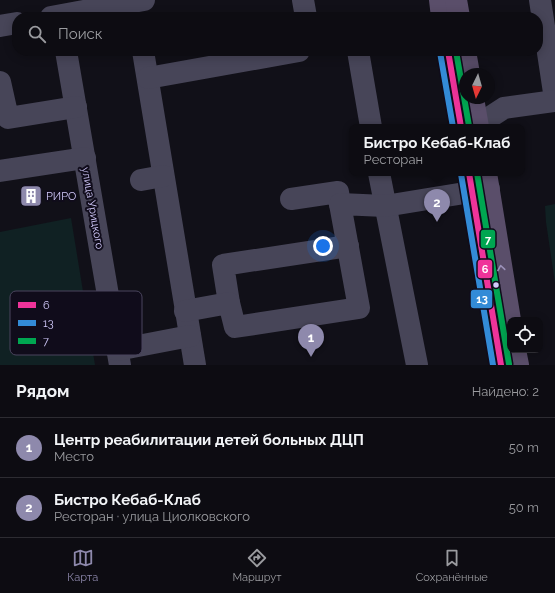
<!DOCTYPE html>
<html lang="ru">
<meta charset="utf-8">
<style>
body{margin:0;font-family:Raleway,sans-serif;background:#16151b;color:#f1f3f6}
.controls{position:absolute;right:12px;bottom:12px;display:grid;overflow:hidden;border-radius:8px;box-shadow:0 2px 10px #0003}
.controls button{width:36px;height:36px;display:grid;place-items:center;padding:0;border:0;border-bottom:1px solid #2d2c32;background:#0d0c12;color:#f1f3f6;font:20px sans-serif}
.compass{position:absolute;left:459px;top:68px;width:36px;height:36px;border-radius:50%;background:#0d0c12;box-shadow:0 2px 10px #0003;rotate:185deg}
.you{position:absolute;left:323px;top:246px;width:14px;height:14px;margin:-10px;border:3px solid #fff;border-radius:50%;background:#1a73e8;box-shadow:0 0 0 6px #1a73e833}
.badge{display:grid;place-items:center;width:26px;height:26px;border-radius:50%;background:#8e89ac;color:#fff;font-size:13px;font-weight:700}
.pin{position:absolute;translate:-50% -33px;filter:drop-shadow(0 1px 2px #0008)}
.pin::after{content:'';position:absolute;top:21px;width:14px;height:12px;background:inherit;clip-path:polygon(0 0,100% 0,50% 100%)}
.popup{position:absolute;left:349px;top:124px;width:176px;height:52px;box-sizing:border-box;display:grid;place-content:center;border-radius:8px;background:#0d0c12;filter:drop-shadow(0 1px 3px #0005);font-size:13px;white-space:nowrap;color:#9a9b9f}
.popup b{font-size:15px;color:#f1f3f6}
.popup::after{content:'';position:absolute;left:50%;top:100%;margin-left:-8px;border:8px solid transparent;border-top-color:#0d0c12}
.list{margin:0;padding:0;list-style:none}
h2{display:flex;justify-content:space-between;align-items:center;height:52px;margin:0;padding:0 16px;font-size:17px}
h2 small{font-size:13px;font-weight:400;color:#9a9b9f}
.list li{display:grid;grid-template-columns:26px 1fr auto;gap:12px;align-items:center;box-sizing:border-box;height:60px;padding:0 16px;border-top:1px solid #2d2c32}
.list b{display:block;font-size:15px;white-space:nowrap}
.list p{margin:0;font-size:13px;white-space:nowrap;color:#9a9b9f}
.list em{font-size:13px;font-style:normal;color:#9a9b9f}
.icon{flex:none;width:22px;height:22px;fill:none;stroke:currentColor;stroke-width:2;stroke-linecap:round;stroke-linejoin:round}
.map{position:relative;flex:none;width:555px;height:365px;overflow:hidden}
.search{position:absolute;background:#0d0c12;box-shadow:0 2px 10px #0003;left:12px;right:12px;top:12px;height:44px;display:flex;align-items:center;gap:10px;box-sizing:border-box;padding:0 14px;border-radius:16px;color:#9a9b9f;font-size:15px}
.sheet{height:172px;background:#0d0c12}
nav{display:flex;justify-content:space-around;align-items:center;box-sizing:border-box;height:56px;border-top:1px solid #2d2c32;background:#0d0c12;font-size:11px;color:#9a9b9f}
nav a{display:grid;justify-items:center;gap:2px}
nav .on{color:#8e89ac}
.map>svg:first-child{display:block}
.green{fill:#102123}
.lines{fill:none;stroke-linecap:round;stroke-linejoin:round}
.minor{stroke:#474558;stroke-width:22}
.major{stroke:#5a4e6a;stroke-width:22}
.bus-1-casing{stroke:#100c1b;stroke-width:9}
.bus-2-casing{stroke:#100c1b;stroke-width:9}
.bus-3-casing{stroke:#100c1b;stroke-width:9}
.bus-1{stroke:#ef339a;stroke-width:6}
.bus-2{stroke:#338bd7;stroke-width:6}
.bus-3{stroke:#00a651;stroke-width:6}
.oneway{stroke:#9c92ba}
.bus-dot{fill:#d2cafb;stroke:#100c1b;stroke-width:1.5}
.labels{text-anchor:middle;stroke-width:4;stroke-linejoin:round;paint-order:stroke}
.poi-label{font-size:11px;fill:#d2cafb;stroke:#100c1b;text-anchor:start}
.street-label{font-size:11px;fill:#d2cafb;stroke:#100c1b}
.key{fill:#100c1b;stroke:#4a455e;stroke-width:1}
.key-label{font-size:11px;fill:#d2cafb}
.line-badge{stroke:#100c1b;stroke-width:1.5}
.badge-label{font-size:11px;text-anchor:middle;font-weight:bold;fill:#fff}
</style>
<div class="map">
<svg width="555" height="365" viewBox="0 0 555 365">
<rect width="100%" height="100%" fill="#111018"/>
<g class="green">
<polygon points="555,204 555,283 546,222 545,206"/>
<polygon points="71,218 95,365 0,365 0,232"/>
</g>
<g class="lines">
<g class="minor">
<polyline points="303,0 306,17"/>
<polyline points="540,0 555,99"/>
<polyline points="51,17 144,0"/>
<polyline points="0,26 17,23"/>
<polyline points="66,51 120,365"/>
<polyline points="143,51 195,365"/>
<polyline points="358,51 371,127"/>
<polyline points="148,78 299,51"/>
<polyline points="0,82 8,118 76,107"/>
<polyline points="478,125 504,108 555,101"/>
<polyline points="0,171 85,158"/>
<polyline points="379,173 417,365"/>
<polyline points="141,180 163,176"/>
<polyline points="291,199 338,192 340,204"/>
<polyline points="229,303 223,265 348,246"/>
<polyline points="185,311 229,303 235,327 359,308 340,204 385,206 489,189"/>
<polyline points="117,350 190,336"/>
</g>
<g class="major">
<polyline points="440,0 442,17"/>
<polyline points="456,0 459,17"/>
<polyline points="448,51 461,127"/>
<polyline points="465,51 469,74"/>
<polyline points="473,98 478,127"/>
<polyline points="469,173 501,365"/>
<polyline points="486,173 510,320"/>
<polyline points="515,350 518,365"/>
</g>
<g class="bus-1-casing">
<g id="bus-1">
<polyline points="448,51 461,127"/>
<polyline points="469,173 501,365"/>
</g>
</g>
<g class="bus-2-casing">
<g id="bus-2">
<polyline points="440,52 453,127"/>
<polyline points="461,174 493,365"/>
</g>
</g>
<g class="bus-3-casing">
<g id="bus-3">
<polyline points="456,51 469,126"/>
<polyline points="477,173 509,364"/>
</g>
</g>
<use href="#bus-1" class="bus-1"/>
<use href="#bus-2" class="bus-2"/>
<use href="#bus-3" class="bus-3"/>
</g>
<defs><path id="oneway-chevron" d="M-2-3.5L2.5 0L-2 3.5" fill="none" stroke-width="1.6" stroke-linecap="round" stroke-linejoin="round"/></defs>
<use class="oneway" href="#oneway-chevron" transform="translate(501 268) rotate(-99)"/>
<defs>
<g id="building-square" transform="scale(1.15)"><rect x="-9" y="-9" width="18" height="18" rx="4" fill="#8e89ac" stroke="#100c1b"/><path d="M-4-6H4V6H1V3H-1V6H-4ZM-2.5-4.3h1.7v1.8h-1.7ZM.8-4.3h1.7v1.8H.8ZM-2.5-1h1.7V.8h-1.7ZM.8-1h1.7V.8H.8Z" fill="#fff"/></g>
</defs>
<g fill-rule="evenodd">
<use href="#building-square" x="31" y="196"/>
</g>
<circle class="bus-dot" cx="496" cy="285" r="3.5"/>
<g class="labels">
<g class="poi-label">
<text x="46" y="200">РИРО</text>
</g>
<g class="street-label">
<text transform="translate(93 208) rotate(80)" y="4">улица Урицкого</text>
</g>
</g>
<rect x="10" y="291" width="132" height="64" rx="6" class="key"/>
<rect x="18" y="302" width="18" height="6" fill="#ef339a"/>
<rect x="18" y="320" width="18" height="6" fill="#338bd7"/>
<rect x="18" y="338" width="18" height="6" fill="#00a651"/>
<g class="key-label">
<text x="43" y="309">6</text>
<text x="43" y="327">13</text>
<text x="43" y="345">7</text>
</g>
<g class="line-badge">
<rect x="480" y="229" width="16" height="20" rx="4" fill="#00a651"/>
<rect x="477" y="259" width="16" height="20" rx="4" fill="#ef339a"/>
<rect x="470" y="289" width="23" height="20" rx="4" fill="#338bd7"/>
</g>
<g class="badge-label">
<text x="488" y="243">7</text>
<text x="485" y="273">6</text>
<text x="482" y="303">13</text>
</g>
</svg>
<div class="controls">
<button><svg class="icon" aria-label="locate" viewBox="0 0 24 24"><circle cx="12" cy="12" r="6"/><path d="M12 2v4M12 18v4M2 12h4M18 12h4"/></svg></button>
</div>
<svg class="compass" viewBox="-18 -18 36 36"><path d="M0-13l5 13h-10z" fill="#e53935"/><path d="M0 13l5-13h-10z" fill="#9a9b9f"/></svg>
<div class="you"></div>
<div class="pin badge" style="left:311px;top:357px">1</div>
<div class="pin badge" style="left:437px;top:222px">2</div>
<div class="popup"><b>Бистро Кебаб-Клаб</b>Ресторан</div>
<div class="search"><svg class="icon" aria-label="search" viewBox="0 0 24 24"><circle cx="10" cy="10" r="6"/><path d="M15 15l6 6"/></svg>Поиск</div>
</div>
<section class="sheet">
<h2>Рядом<small>Найдено: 2</small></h2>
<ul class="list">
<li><span class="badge">1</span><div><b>Центр реабилитации детей больных ДЦП</b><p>Место</p></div><em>50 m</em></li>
<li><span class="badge">2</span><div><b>Бистро Кебаб-Клаб</b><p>Ресторан · улица Циолковского</p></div><em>50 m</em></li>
</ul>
</section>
<nav>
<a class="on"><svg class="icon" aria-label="map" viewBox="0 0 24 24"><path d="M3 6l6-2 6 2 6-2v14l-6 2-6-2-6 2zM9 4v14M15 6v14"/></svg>Карта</a>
<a><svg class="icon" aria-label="directions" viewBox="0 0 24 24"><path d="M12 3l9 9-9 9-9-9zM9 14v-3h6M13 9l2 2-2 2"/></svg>Маршрут</a>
<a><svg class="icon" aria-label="saved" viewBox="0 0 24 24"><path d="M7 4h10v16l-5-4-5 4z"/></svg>Сохранённые</a>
</nav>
